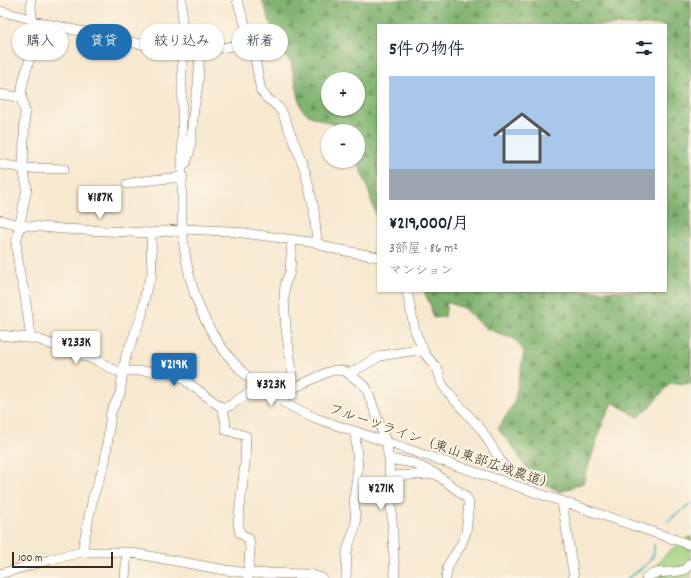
<!DOCTYPE html>
<html lang="ja">
<head>
<meta charset="utf-8">
<style>
  :root { --surface:#fff; --page:#f2f2f3; --text:#1f2937; --muted:#747a83; --accent:#1f6fb2 }
  body { margin:0; font-family:Dekko,"Klee One",sans-serif; background:var(--page); color:var(--text); height:100vh; display:flex; flex-direction:column; font-size:15px; white-space:nowrap }
  * { box-sizing:border-box; margin:0 }
  p { font-size:13px; color:var(--muted) }
  .icon { flex:none; width:22px; height:22px; fill:none; stroke:currentColor; stroke-width:2; stroke-linecap:round; stroke-linejoin:round }
  .map { position:relative; flex:1; overflow:hidden }
  .drawer { position:absolute; left:377px; top:24px; width:290px; height:268px; display:flex; flex-direction:column; background:var(--surface); border-radius:0px; box-shadow:0 1px 3px #0004 }
  .drawer>* { flex:none }
  .hud { position:absolute; left:12px; top:24px; width:305px; height:36px; display:flex; gap:8px }
  .fabs { position:absolute; left:321px; top:72px; display:grid; gap:8px }
  .fabs a { display:grid; place-items:center; width:44px; height:44px; border-radius:50%; background:var(--surface); box-shadow:0 1px 3px #0004; font-size:20px }
  .scale { position:absolute; left:12px; bottom:10px; width:101px; box-sizing:border-box; padding-left:4px; border:2px solid #3b2a1e; border-top:0; font-size:11px; line-height:14px; white-space:nowrap; color:#3b2a1e; -webkit-text-stroke:3px #fcf5e5; paint-order:stroke }
  .price { position:absolute; translate:-50% -34px; padding:0 9px; border-radius:4px; background:#fff; color:#222; font-size:13px; line-height:26px; filter:drop-shadow(0 1px 2px #0008) }
  .price::after { content:''; position:absolute; left:50%; top:24px; width:12px; height:9px; margin-left:-6px; background:inherit; clip-path:polygon(0 0,100% 0,50% 100%) }
  .price.selected { background:var(--accent); color:#fff }
  ul { padding:0; list-style:none }
  li { display:grid; align-content:center; gap:8px; height:212px; padding:0 12px }
  li span { display:grid; place-items:center; height:124px; border-radius:0px; color:#555 }
  li>.icon { margin-inline-start:auto }
  span .icon { width:72px; height:72px; fill:#fffc; stroke-width:1 }
  li b { font-size:17px }
  h2 { display:flex; justify-content:space-between; align-items:center; height:48px; padding:0 12px; font-size:17px }
  .pill { padding:0 14px; border-radius:18px; background:var(--surface); box-shadow:0 1px 3px #0004; font-size:14px; line-height:36px }
  .pill.selected { background:var(--accent); color:#fff }
  .map>svg:first-child { display:block }
  .green { fill:#a0d181; stroke:#6e7e50 }
  .forest { fill:url(#forest-firs); stroke:#5e6e46; fill-rule:evenodd }
  .lines { fill:none; stroke-linecap:round; stroke-linejoin:round }
  .stream { stroke:#42b3b9; stroke-width:2 }
  .minor-casing { stroke:#7d6c5c; stroke-width:10 }
  .minor { stroke:#fff; stroke-width:9 }
  .labels { text-anchor:middle; stroke-width:4; stroke-linejoin:round; paint-order:stroke }
  .street-label { font-size:14px; fill:#3b2a1e; stroke:#fcf5e5 }
</style>
</head>
<body>
<div class="map">
<svg width="691" height="578" viewBox="0 0 691 578">
  <defs>
    <pattern id="forest-firs" width="22" height="20" patternUnits="userSpaceOnUse"><rect width="22" height="20" fill="#80b36f"/><path d="M5 1l3.5 6h-7zM16 11l3.5 6h-7z" fill="#6a925b"/></pattern>
  </defs>
  <rect width="100%" height="100%" fill="#fcf5e5"/>
  <filter id="ink" filterUnits="userSpaceOnUse"><feTurbulence type="fractalNoise" baseFrequency=".025" numOctaves="2"/><feDisplacementMap in="SourceGraphic" scale="8" xChannelSelector="R" yChannelSelector="G"/><feConvolveMatrix kernelMatrix="1 2 1 2 8 2 1 2 1" color-interpolation-filters="sRGB"/></filter>
  <filter id="wash" filterUnits="userSpaceOnUse"><feTurbulence type="fractalNoise" baseFrequency=".012" numOctaves="4" result="noise"/><feDisplacementMap in="SourceGraphic" scale="16" xChannelSelector="R" yChannelSelector="G"/><feGaussianBlur stdDeviation="0.9" result="paint"/><feColorMatrix in="noise" values="0 0 0 0 0 0 0 0 0 0 0 0 0 0 0 0 0 1.4 0 .05"/><feComposite in="paint" operator="in"/></filter>
  <g filter="url(#wash)">
    <rect width="100%" height="100%" fill="#f7e8d0"/>
    <path class="green" d="M691,536V578H643L649,573L669,551Z"/>
    <path class="forest" d="M262,0H691V384L670,383L649,408L638,417L612,402L600,430L583,483L560,492L532,477L513,447L498,429L514,403L524,352L515,339L487,329L463,308L447,302L445,317L433,318L431,307L424,291H666V25H378V222L367,186L357,161L358,131H341L336,125L310,116L301,108L291,62L274,47L271,25ZM328,79H358V109H328Z"/>
    <g class="lines">
      <path class="stream" d="M668,521L691,503
        M628,578C640,569 656,563 654,545"/>
    </g>
  </g>
  <g filter="url(#ink)">
    <g class="lines">
      <defs>
        <path id="minor" d="M182,0V229C187,283 201,328 239,368C245,374 252,382 259,387C277,400 298,410 318,419L691,545
          M237,0L244,21L249,42
          M0,11L27,18L33,21L182,53
          M0,94L22,98
          M186,163L190,150L194,108L198,85L200,50
          M0,164L23,168L64,169
          M127,184C145,180 164,179 183,177
          M0,220L19,225L63,229L151,233L182,229L229,231L317,243L314,209L305,170L282,112L277,106L267,98L261,91L254,53L249,42C227,49 205,50 183,49
          M317,243L330,248L378,257
          M407,291L415,331L425,354L438,370L442,384L449,394L481,429L505,468
          M0,335L37,339L98,361L116,371H157L167,372L183,379L221,407H226L231,405L258,386L296,387L328,372L335,370L345,371L366,387L386,442L389,459L395,578
          M31,338L24,290L20,276L16,243L27,188L23,168L25,111C15,87 31,65 34,41C35,27 30,14 31,0
          M349,374L380,356L423,349
          M291,388L292,370L286,329L284,298L285,284L290,272L292,240
          M221,407L225,418L226,430L246,436L245,463L238,525L240,533L249,539L250,549L248,578
          M389,459L413,463L436,474L466,497L469,503L466,532L461,545L448,565L446,578
          M390,476L434,474
          M562,501L574,578
          M82,552L93,497L105,462L111,412L120,394L123,371L126,356L142,315L146,290L152,275L151,233
          M0,574L52,559L82,552H127L225,570L248,573L309,574L322,578
          M125,578L127,552
          M346,578L347,551L356,524L354,498L358,468L355,431
          M646,578C657,569 671,574 684,570C686,569 689,565 691,563"/>
      </defs>
      <use href="#minor" class="minor-casing"/>
      <use href="#minor" class="minor"/>
    </g>
  </g>
  <g class="labels">
    <g class="street-label">
      <text transform="translate(442 446) rotate(19)" y="5">フルーツライン（東山東部広域農道）</text>
    </g>
  </g>
</svg>
<div class="fabs">
<a>+</a>
<a>−</a>
</div>
<div class="scale">100 m</div>
<b class="price" style="left:100px;top:220px">¥187K</b>
<b class="price" style="left:76px;top:365px">¥233K</b>
<b class="price selected" style="left:174px;top:387px">¥219K</b>
<b class="price" style="left:271px;top:407px">¥323K</b>
<b class="price" style="left:381px;top:511px">¥271K</b>
<div class="hud">
<a class="pill">購入</a>
<a class="pill selected">賃貸</a>
<a class="pill">絞り込み</a>
<a class="pill">新着</a>
</div>
<section class="drawer">
<h2>5件の物件<svg class="icon" aria-label="filters" viewBox="0 0 24 24"><path d="M4 7h16M4 17h16"/><circle cx="9" cy="7" r="2"/><circle cx="15" cy="17" r="2"/></svg></h2>
<ul>
<li><span style="background:linear-gradient(#a9c7e8 75%,#9aa5b1 0)"><svg class="icon" aria-label="home" viewBox="0 0 24 24"><path d="M3 11l9-7 9 7M6 9v11h12V9"/></svg></span><div><b>¥219,000/月</b><p>3部屋 · 86 m²</p><p>マンション</p></div></li>
</ul>
</section>
</div>
</body>
</html>
